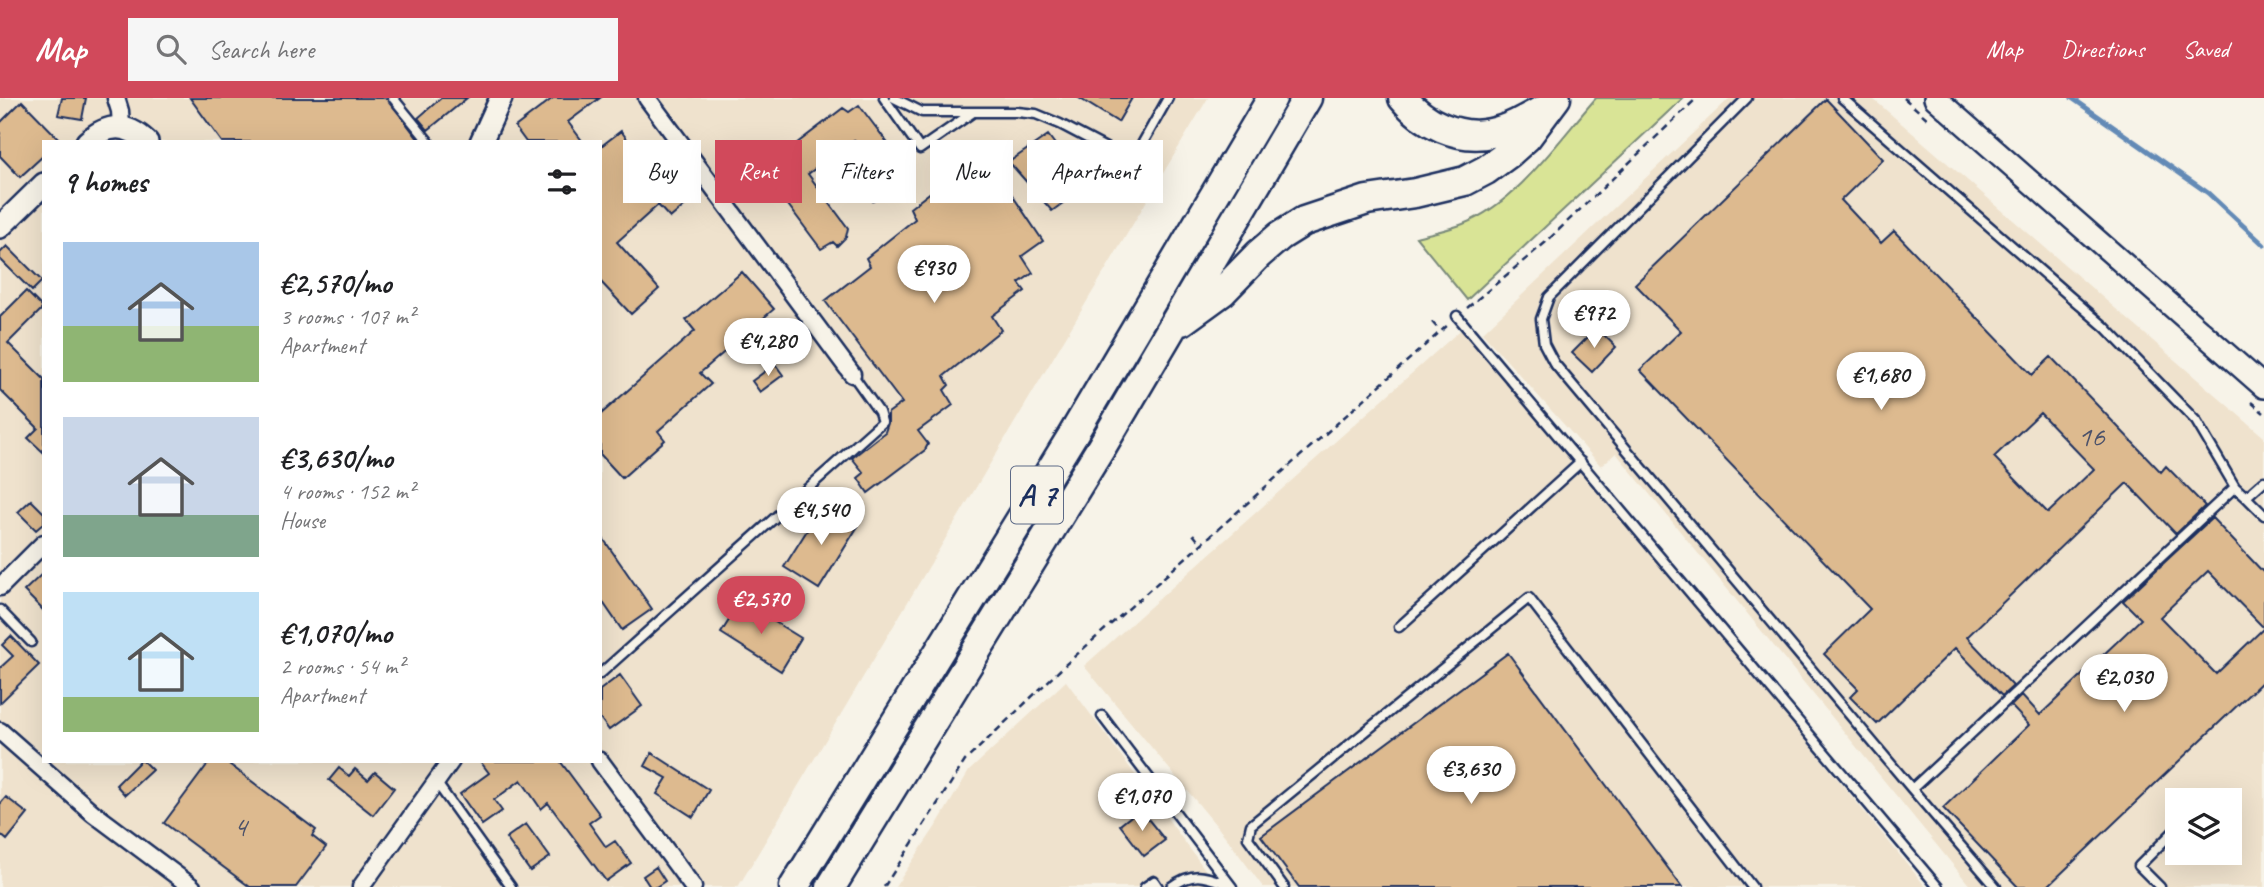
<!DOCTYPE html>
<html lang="en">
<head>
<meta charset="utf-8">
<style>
  :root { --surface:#fff; --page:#f6f6f6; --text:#202124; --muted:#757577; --accent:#d1495b }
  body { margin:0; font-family:Caveat,sans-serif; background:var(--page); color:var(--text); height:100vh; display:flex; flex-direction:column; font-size:26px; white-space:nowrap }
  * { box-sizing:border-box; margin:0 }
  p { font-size:23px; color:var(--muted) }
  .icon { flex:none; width:38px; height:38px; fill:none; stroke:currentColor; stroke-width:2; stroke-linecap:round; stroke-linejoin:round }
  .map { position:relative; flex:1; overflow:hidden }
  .panel { position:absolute; left:42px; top:42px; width:560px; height:623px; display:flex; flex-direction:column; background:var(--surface); border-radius:0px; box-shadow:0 7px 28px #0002 }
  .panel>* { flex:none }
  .top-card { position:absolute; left:623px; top:42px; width:665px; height:63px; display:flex; gap:14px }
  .tools { position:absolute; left:2165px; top:690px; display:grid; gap:14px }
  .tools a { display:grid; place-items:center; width:77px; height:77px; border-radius:0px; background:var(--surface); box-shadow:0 7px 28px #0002; font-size:35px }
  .price { position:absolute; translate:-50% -60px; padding:0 16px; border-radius:24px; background:#fff; color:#222; font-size:23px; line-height:46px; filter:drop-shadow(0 2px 4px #0008) }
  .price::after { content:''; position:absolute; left:50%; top:42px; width:21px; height:16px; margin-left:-10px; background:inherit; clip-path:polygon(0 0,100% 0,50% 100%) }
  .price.active { background:var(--accent); color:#fff }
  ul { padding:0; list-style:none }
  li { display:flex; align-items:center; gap:21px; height:175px; padding:0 21px }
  li span { display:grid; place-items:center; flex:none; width:196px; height:140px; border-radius:0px; color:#555 }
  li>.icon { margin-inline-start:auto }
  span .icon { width:84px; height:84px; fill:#fffc; stroke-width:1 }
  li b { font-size:30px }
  h2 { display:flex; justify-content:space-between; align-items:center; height:84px; padding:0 21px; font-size:30px }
  .chip { padding:0 24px; border-radius:0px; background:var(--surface); box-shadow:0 7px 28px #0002; font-size:24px; line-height:63px }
  .chip.active { background:var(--accent); color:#fff }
  header { display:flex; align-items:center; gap:42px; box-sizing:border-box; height:98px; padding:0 35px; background:var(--accent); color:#fff }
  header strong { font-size:33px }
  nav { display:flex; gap:38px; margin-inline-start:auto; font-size:24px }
  .search { width:490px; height:63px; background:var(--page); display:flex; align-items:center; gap:18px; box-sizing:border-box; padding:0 24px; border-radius:0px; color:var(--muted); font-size:26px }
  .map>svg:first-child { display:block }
  .built { fill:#efe2cd; fill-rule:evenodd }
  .green { fill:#d9e496; stroke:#7a8a7a; stroke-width:2 }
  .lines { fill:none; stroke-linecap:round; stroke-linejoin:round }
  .stream { stroke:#648ab6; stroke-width:5 }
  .building { fill:#ddba8f; stroke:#1b2f5e; stroke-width:2; fill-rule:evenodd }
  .service-casing { stroke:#1b2f5e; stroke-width:13 }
  .minor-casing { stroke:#1b2f5e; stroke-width:21 }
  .secondary-casing { stroke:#1b2f5e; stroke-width:26 }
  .motorway-casing { stroke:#1b2f5e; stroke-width:33 }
  .path { stroke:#1b2f5e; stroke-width:2.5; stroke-dasharray:7 5; stroke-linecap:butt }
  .service { stroke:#f7f3e8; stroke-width:8 }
  .minor { stroke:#f7f3e8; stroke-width:16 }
  .secondary { stroke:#f7f3e8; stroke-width:21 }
  .motorway { stroke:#f7f3e8; stroke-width:28 }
  .labels { text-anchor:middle; stroke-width:6; stroke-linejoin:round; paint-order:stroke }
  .number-label { font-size:30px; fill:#4c526a }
  .shield { fill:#f7f3e8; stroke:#5d6a87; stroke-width:2 }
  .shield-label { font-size:32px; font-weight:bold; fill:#1b2f5e }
</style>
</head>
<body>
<header>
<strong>Map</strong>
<div class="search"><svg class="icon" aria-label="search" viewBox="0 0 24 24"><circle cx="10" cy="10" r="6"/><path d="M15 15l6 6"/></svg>Search here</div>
<nav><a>Map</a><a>Directions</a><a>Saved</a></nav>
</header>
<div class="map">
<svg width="2264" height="789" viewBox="0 0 2264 789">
  <rect width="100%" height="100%" fill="#f7f3e8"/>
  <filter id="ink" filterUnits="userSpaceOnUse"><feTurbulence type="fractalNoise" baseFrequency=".0143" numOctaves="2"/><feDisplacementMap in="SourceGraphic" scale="14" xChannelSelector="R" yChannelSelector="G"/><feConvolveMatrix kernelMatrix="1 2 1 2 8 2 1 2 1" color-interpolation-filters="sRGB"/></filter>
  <g filter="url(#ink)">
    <path class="built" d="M0,0H1208L738,789H0ZM44,44H600V663H44Z
      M1730,0H1872L2264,339V789H1971L1616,355L1601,368L1482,235ZM2177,702H2230V754H2177Z
      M1466,227L1926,789H1263L1225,738L1084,568Z
      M1066,583L1218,789H895L936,728L969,673Z"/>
    <path class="green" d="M1596,0H1683L1467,202L1416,139C1431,135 1448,132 1463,126C1518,104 1558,43 1596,0Z"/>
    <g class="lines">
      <path class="stream" d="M2072,0L2208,95L2264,147"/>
    </g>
    <path class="building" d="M62,0H86L82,21L58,17Z
      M190,0H387L418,41L414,44H222Z
      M441,0H467L428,32L418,20Z
      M553,0H600L568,24L583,44H526L515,29Z
      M1079,0H1132L1118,24Z
      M1826,1L1883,61L1841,102L1881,145L1894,133L2032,277L2051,259L2161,374L2166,368L2205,408L2176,436L2127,385L1967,539L2013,588L2002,598L1955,550L1877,626L1850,599L1858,591L1824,556L1870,511L1640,272L1681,233L1635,186ZM2040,315L2094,371L2048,415L1994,359Z
      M22,3L62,44H44V57L20,79L0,58V25Z
      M859,7L911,76L873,103L855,78L870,65L854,42L808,76L848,130L846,139L837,148L833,144L821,151L762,72L843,10L849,14Z
      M621,33L644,63L650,58L690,103L670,120L658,107L617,144L659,191L631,216L600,183V49Z
      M1048,37L1086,88L1052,113L1009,64Z
      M958,73L972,90L996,73L1043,143L1022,158L1033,175L1019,185L1025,193L992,218L1001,232L944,278L949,287L944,292L953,307L918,333L928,346L925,352L868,395L858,380L864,375L852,360L885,334L888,325V315L902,305L825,203L870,168L866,160L915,121L910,110Z
      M7,148L42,183L32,193L0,161V155Z
      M742,174L774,211L700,275L711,286L658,333L665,342L622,380L600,356V317L695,233L686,222Z
      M26,193L43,210L8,245L44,281V355L28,340L38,330L0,292V219Z
      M1597,230L1616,249L1592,274L1572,255Z
      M775,266L783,277L760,294L752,283Z
      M31,402L44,415V425L36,432L18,414Z
      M823,407L858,428L819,491L784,469Z
      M2212,420L2264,475V582L2047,789H2018L1943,710L2029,627L2011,608L2022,597L2040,617L2141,521L2123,503ZM2208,473L2264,530L2216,576L2160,519Z
      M600,436L652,511L622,532L600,500Z
      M44,474V513L24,493Z
      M741,503L801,540L781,573L721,535Z
      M11,538L39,567L0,605V570L13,558L2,547Z
      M1508,555L1682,789H1299L1261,738Z
      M620,577L642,608L609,632L600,620V592Z
      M652,655L709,692L693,719L657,696L667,680L645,668Z
      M140,663H143L152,672L125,697L116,687Z
      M210,663H225L316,732L312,738L326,749L296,789H250L164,725Z
      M480,663H560L600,717L589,725L606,749L615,743L631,765L606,783L548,705L541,711L521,682L494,702L502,713L482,727L460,696L489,675Z
      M339,670L349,678L355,671L368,682L375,674L394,690L373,717L329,682Z
      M6,699L28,716L7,742L0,736V706Z
      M1140,711L1165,742L1144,758L1120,727Z
      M526,726L550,759L530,773L506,740Z
      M656,769L665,783L656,789H650L643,778Z"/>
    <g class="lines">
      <defs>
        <path id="service" d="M393,0L429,44
          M884,0L920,51L972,15
          M894,0L922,14H1017L1036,16L1060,26L1121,58L1141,48L1168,0
          M1747,0L1549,199L1541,221L1544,246L1554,265L1912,691L2235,389
          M1842,0L2105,229L2196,323L2235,389L2246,399L2264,383
          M1457,218L1938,789
          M2246,399L2264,417
          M0,512L31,544
          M1399,529L1581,364
          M600,576L882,324L879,314L852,276
          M1102,618L1232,789
          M436,684L511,789
          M1912,691L1996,789
          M1145,789L1154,783L1158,789
          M1171,789C1194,772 1205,778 1230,787
          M1284,789L1248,740L1251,727L1529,500L1752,789
          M2160,789L2139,768L2177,730"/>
        <path id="minor" d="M116,0L120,13L121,28
          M647,0L852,276
          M0,489L44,445
          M0,633L93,715L192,789
          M600,663L693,789
          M361,789L451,663"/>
        <path id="secondary" d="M1935,0L2264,289
          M87,44C108,25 127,25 147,44
          M481,44L501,0
          M0,129L44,86"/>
        <path id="motorway" d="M1403,0C1423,25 1458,42 1491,35C1509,31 1525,22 1541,13
          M1182,223L1222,194L1259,156L1280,138L1304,123L1367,102L1415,95L1465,83L1486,72L1508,56L1527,39L1556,0
          M794,789L1072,338L1272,0
          M831,789L1101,350L1307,0"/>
      </defs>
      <use href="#service" class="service-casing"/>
      <use href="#minor" class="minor-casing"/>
      <use href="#secondary" class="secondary-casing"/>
      <use href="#motorway" class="motorway-casing"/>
      <path class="path" d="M1904,0L1930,23
        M1467,210L1546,144L1697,0
        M1432,224L1440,233
        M2251,304L2264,315
        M1193,436L1200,445
        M884,789L965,663L1065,567L1449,226"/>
      <use href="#service" class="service"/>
      <use href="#minor" class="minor"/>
      <use href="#secondary" class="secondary"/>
      <use href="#motorway" class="motorway"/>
    </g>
  </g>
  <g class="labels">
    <g class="number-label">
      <text x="2091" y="348">16</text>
      <text x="240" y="738">4</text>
    </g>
    <rect class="shield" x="1011" y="368.5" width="52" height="57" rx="5"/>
    <g class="shield-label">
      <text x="1037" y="408">A 7</text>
    </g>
  </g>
</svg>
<div class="tools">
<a><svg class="icon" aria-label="layers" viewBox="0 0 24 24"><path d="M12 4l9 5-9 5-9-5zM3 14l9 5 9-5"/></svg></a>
</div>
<b class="price" style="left:934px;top:207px">€930</b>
<b class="price" style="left:1594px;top:252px">€972</b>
<b class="price" style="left:768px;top:280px">€4,280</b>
<b class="price" style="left:1881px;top:314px">€1,680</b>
<b class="price" style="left:821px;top:449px">€4,540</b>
<b class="price active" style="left:761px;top:538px">€2,570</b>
<b class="price" style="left:2124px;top:616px">€2,030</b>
<b class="price" style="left:1471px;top:708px">€3,630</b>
<b class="price" style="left:1142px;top:735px">€1,070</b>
<div class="top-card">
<a class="chip">Buy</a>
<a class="chip active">Rent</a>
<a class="chip">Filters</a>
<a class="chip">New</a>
<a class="chip">Apartment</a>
</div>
<section class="panel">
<h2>9 homes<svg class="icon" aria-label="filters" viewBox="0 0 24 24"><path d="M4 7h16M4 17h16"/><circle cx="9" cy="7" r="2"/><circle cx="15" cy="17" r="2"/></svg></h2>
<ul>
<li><span style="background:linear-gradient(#a9c7e8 60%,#8fb573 0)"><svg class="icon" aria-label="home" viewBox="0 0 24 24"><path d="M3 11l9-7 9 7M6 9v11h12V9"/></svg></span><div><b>€2,570/mo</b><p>3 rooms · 107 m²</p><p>Apartment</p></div></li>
<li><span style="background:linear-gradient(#c9d6e8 70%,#7fa58c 0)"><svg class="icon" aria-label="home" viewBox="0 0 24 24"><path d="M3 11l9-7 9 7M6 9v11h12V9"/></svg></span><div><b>€3,630/mo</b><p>4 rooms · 152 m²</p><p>House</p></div></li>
<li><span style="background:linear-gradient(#bfe0f5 75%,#8fb573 0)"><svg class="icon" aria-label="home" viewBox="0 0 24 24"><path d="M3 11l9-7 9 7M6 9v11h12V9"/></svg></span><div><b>€1,070/mo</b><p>2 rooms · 54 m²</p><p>Apartment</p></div></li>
</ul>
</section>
</div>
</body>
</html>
